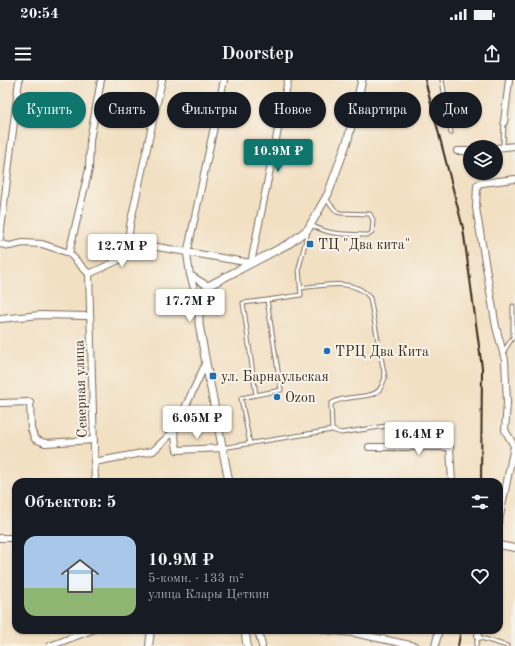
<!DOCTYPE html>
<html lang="ru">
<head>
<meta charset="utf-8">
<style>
  :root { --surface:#171b24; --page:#242831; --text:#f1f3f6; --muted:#9ea1a6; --line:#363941; --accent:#0f766e }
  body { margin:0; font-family:"Old Standard TT",serif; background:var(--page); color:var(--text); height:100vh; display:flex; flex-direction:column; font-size:15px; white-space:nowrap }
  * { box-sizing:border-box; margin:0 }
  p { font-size:13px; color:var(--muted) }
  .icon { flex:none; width:22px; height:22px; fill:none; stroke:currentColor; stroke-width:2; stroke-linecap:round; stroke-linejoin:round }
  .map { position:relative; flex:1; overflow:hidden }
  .panel { position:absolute; left:12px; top:398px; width:491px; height:156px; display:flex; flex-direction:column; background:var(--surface); border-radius:12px; box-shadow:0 1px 3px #0004 }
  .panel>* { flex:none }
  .banner { position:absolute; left:12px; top:12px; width:491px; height:36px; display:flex; gap:8px }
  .controls { position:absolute; left:463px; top:60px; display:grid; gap:8px }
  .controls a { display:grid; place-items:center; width:40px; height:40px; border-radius:50%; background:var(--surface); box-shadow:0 1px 3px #0004; font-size:20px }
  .price { position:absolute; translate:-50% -34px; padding:0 9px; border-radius:4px; background:#fff; color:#222; font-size:13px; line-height:26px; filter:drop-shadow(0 1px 2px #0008) }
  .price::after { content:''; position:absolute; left:50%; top:24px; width:12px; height:9px; margin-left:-6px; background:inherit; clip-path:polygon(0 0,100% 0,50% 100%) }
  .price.on { background:var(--accent); color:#fff }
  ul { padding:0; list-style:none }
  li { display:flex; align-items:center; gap:12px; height:100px; padding:0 12px }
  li+li { border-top:1px solid var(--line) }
  li span { display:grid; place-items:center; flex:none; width:112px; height:80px; border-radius:12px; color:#555 }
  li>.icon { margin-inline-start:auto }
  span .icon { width:48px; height:48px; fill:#fffc; stroke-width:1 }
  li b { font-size:17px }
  h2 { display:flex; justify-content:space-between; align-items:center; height:48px; padding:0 12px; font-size:17px }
  .chip { padding:0 14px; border-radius:18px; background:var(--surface); box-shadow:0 1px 3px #0004; font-size:14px; line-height:36px }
  .chip.on { background:var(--accent); color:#fff }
  .status { display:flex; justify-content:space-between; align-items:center; height:28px; padding:0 20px; background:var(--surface); direction:ltr }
  .status svg { height:11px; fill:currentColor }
  header { display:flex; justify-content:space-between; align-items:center; height:52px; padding:0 12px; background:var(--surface); font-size:18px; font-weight:600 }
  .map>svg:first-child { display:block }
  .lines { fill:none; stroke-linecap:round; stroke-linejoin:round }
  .service-casing { stroke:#7b6a58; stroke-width:5 }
  .minor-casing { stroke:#7b6a58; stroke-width:8 }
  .tertiary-casing { stroke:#7b6a58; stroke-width:9 }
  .service { stroke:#fff; stroke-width:3 }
  .minor { stroke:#fff; stroke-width:6 }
  .tertiary { stroke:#fff; stroke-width:7 }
  .rail { stroke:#3b2a1e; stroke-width:2 }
  .poi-dot { fill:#1f6fb2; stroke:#f7f3e8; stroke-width:1.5 }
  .labels { text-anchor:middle; stroke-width:4; stroke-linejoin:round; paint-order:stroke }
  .poi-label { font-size:14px; fill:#3b2a1e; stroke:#f7f3e8; text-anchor:start }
  .street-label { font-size:14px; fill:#3b2a1e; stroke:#f7f3e8 }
</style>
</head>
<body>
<div class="status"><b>20:54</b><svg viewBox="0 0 49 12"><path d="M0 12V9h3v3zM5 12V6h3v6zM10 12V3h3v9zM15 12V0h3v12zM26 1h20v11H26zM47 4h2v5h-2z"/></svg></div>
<header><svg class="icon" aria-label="menu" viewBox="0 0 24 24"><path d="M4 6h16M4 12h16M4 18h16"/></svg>Doorstep<svg class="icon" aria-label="share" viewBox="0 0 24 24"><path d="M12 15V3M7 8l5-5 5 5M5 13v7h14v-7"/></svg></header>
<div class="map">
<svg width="515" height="566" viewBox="0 0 515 566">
  <rect width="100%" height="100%" fill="#f7f3e8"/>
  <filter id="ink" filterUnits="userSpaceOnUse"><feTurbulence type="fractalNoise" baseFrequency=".025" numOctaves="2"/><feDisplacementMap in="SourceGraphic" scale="8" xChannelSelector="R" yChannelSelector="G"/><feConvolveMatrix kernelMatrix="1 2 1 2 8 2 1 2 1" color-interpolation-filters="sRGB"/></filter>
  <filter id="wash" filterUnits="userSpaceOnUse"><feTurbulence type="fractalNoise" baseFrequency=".012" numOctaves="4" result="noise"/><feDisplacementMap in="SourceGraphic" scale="16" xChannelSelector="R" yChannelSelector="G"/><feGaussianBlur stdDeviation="0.9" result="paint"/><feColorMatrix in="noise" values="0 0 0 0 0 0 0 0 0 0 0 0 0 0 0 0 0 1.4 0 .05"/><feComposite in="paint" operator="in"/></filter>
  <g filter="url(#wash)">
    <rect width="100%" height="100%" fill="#f2e0c3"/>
  </g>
  <g filter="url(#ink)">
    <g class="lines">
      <defs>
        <path id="service" d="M442,0L451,53
          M503,66L504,42
          M311,145C332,156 345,154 369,155L372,152L373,140L370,134L341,133L337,132L326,119
          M504,271L513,257V226
          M256,315L243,223L267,220
          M332,350L341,353L386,346
          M250,364L241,318L281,310L267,220L301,215L299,188L308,151
          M222,368L332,350L331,324C344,314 370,320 379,310C382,307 383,302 385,298L370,218C355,197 322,206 300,208
          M476,566L478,557L507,566"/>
        <path id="minor" d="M504,42L509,0
          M496,68L515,66
          M457,71H470
          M0,158L19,0
          M128,162L130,145L162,0
          M0,164L10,166L23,163L42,164L69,173L89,194L121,179L128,162L251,183L288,0
          M69,173L89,89L90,60L101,0
          M89,194L95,402
          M190,195L199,225
          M208,206L190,195L187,174L224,0
          M0,239L40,235L89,236
          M0,323L30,322L31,349L35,359L45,363L94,360
          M174,350L177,370L222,368
          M369,367H450L452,402
          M94,382L153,371L174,351L206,283
          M499,441L514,366L505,350L507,323L505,280L496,247L476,128L477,105L482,103L515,99
          M0,458H16
          M499,465L515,468
          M258,550L262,566
          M324,550L354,553L415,566
          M478,557L479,550
          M50,566L92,550
          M149,566L151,550
          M435,566L439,550"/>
        <path id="tertiary" d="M229,402L206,283L199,244V225L208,206L290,163L308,149L328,114L348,59L362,0
          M245,550L247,566"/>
      </defs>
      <use href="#service" class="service-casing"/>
      <use href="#minor" class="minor-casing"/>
      <use href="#tertiary" class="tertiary-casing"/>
      <use href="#service" class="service"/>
      <use href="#minor" class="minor"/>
      <use href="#tertiary" class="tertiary"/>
      <path class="rail" d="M425,0L463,148L482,288L481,402
        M458,566L461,550"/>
    </g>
  </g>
  <g class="poi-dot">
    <rect x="306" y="160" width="8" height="8" rx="2"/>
    <circle cx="327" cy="271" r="4"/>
    <rect x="209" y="292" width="8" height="8" rx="2"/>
    <circle cx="277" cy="317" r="4"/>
  </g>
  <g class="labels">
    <g class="poi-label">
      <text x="318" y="169">ТЦ "Два кита"</text>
      <text x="335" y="276">ТРЦ Два Кита</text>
      <text x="221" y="301">ул. Барнаульская</text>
      <text x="285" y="322">Ozon</text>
    </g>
    <g class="street-label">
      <text transform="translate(80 309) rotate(-92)" y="5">Северная улица</text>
    </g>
  </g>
</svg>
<div class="controls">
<a><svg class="icon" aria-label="layers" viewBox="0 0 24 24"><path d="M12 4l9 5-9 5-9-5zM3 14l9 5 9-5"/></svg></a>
</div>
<b class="price on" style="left:278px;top:93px">10.9M ₽</b>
<b class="price" style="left:122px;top:188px">12.7M ₽</b>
<b class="price" style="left:190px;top:243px">17.7M ₽</b>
<b class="price" style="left:197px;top:360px">6.05M ₽</b>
<b class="price" style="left:419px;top:376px">16.4M ₽</b>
<div class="banner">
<a class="chip on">Купить</a>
<a class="chip">Снять</a>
<a class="chip">Фильтры</a>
<a class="chip">Новое</a>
<a class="chip">Квартира</a>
<a class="chip">Дом</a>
</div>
<section class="panel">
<h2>Объектов: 5<svg class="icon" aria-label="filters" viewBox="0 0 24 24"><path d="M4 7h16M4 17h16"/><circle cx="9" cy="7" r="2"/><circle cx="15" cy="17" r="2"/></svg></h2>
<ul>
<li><span style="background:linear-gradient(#a9c7e8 65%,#8fb573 0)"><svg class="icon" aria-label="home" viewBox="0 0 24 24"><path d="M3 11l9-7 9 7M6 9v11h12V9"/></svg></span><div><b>10.9M ₽</b><p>5-комн. · 133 m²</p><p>улица Клары Цеткин</p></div><svg class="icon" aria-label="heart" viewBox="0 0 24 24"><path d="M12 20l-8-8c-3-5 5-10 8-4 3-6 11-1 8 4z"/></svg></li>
</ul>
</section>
</div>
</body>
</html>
